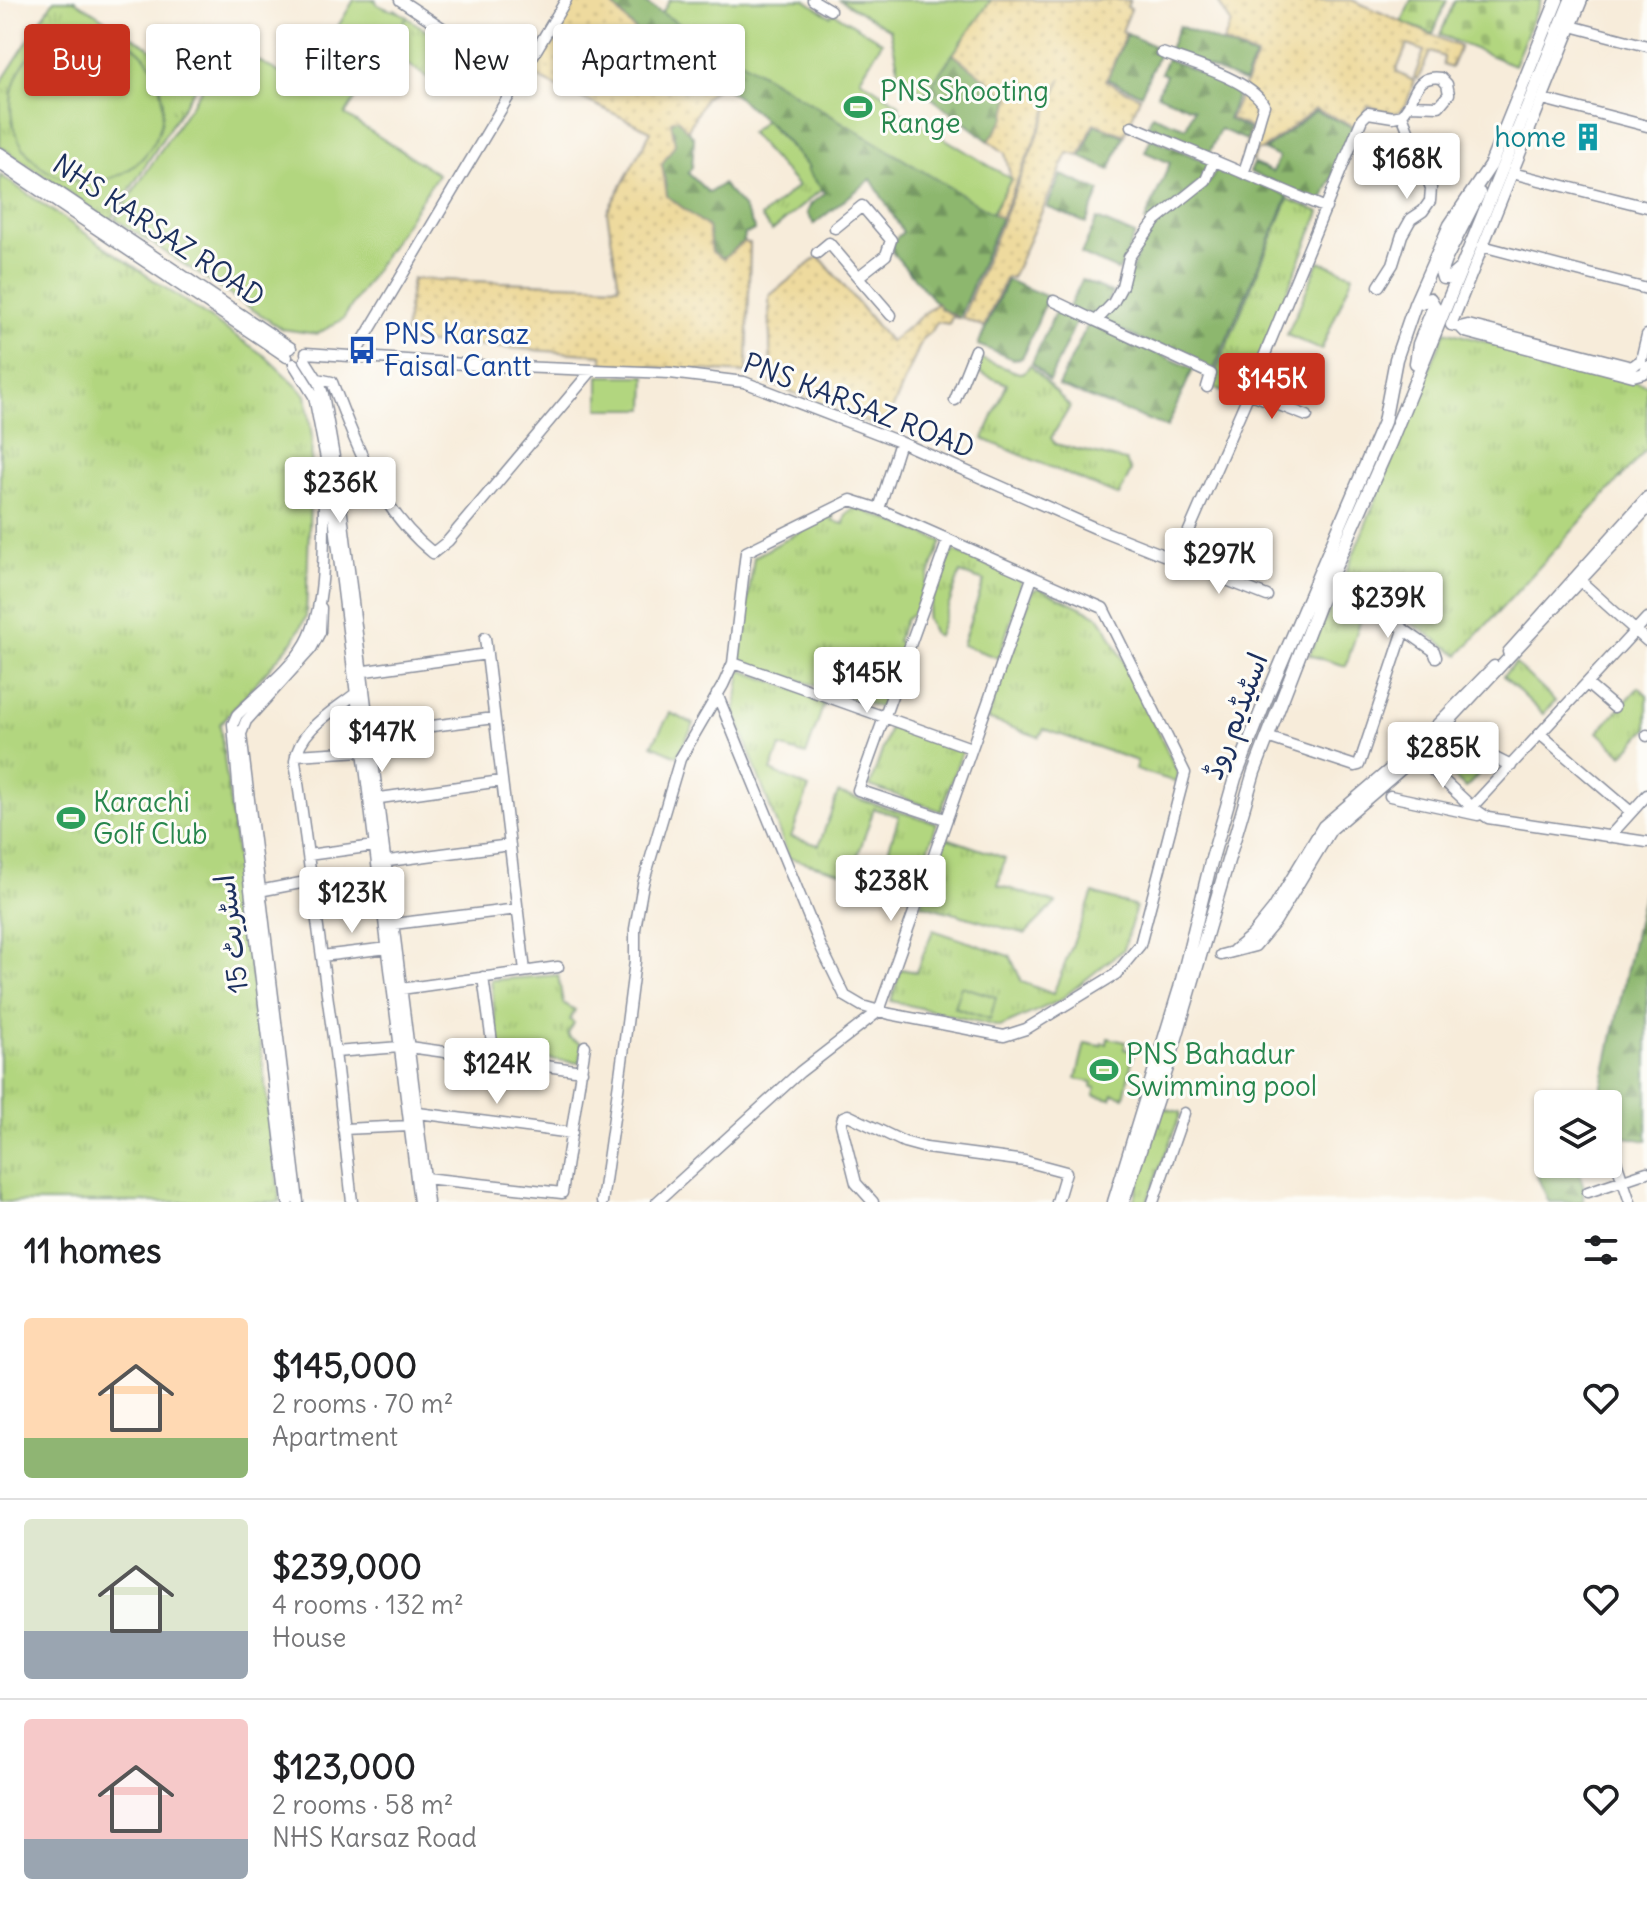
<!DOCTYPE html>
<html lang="en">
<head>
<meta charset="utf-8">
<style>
  :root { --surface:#fff; --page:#f2f2f2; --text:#202124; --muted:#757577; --line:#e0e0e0; --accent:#c8321e }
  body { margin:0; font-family:Delius,"Playpen Sans Arabic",sans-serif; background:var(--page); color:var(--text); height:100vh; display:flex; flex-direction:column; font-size:30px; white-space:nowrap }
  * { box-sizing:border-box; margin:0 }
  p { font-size:26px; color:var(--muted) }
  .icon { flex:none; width:44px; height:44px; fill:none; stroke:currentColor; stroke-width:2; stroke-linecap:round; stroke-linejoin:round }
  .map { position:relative; height:1202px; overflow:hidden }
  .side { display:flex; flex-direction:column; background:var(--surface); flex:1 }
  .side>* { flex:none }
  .guide { position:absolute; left:24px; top:24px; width:800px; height:72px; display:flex; gap:16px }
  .buttons { position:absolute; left:1534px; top:1090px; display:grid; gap:16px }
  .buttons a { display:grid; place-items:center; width:88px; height:88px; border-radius:8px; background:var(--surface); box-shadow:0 2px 6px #0004; font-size:40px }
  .price { position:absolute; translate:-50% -68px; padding:0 18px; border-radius:8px; background:#fff; color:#222; font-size:26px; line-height:52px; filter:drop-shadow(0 2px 4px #0008) }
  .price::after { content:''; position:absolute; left:50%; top:48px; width:24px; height:18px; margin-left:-12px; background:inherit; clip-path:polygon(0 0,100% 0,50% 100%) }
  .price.current { background:var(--accent); color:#fff }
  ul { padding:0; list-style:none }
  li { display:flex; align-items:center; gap:24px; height:200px; padding:0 24px }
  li+li { border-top:2px solid var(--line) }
  li span { display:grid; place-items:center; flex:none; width:224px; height:160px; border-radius:8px; color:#555 }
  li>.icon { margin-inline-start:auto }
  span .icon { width:96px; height:96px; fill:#fffc; stroke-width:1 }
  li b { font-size:34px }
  h2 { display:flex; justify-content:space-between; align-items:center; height:96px; padding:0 24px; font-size:34px }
  .tag { padding:0 28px; border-radius:8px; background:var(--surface); box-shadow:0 2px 6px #0004; font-size:28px; line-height:72px }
  .tag.current { background:var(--accent); color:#fff }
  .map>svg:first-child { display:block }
  .grass { fill:url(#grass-tufts); stroke:#66826e; stroke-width:2 }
  .forest { fill:url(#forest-firs); stroke:#547366; stroke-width:2 }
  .sand { fill:url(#sand-dots); stroke:#84847e; stroke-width:2 }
  .cemetery { fill:url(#cemetery-stones); stroke:#66826e; stroke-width:2 }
  .pitch { fill:#b2d67f; stroke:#66826e; stroke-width:2 }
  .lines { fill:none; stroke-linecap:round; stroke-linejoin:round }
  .minor-casing { stroke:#898e9c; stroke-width:13 }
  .major-casing { stroke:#898e9c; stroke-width:15 }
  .minor { stroke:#fff; stroke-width:10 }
  .major { stroke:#fff; stroke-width:12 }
  .labels { text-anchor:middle; stroke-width:6; stroke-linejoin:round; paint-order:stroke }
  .leisure-label { font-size:28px; fill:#27864d; stroke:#fdfcf7; text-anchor:start }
  .culture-label { font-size:28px; fill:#0d838f; stroke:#fdfcf7; text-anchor:end }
  .street-label { font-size:28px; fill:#1b2f5e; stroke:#fdfcf7 }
  .transit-label { font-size:28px; fill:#164399; stroke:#fdfcf7; text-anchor:start }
</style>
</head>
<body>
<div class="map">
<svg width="1647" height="1202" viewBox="0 0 1647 1202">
  <defs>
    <pattern id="grass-tufts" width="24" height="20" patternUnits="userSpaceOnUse" patternTransform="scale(2)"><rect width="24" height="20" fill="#b2d67f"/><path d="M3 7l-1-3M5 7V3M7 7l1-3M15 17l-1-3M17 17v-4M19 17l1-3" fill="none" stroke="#98b870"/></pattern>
    <pattern id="forest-firs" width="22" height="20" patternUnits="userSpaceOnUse" patternTransform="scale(2)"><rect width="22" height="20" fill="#8db76e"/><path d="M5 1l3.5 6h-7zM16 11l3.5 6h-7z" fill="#72955e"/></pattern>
    <pattern id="sand-dots" width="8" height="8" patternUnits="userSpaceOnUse" patternTransform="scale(2)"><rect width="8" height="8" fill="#eeda9e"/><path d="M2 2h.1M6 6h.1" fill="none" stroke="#ccbb8a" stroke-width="1.8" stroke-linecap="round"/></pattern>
    <pattern id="cemetery-stones" width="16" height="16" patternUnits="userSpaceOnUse" patternTransform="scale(2)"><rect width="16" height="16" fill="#b2d67f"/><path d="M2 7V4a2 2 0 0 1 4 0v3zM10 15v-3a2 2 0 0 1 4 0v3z" fill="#98b870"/></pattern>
  </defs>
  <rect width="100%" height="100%" fill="#fdfcf7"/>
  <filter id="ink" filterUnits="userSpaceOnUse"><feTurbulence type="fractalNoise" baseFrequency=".0125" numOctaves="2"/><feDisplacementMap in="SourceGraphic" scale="16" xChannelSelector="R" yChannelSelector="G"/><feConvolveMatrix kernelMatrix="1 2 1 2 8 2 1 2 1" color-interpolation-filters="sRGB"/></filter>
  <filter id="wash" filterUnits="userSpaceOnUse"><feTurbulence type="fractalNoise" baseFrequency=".006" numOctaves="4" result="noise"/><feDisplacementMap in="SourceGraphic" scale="32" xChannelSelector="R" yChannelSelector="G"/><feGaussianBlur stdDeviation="1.8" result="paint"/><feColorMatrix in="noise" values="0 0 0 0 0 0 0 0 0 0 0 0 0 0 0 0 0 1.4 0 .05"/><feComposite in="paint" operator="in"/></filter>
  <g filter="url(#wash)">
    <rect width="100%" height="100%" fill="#f7ecda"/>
    <path class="grass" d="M54,0H74L200,80L110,221L0,146V84Z
      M395,9L458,53L438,85L387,49L352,104Z
      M765,120L809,168L807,170L822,189L772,231L761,217L798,186L750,133Z
      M0,175L265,356L306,395L312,438L306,617L293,641L220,724L280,1202H0Z
      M1288,199L1320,212L1242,399L1210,386Z
      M1445,331L1647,385V449L1459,655L1371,596L1365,606L1346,666L1309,655L1344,577Z
      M981,359L1019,373L1025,372L1030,365L1070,407L1051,438L1055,444L1126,461L1131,471L1119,496L983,439L1007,384L970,369L974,361Z
      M855,507L942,541L915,612L905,620L897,641L905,645L883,706L878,707L743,661L740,655L754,557L834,513L832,521L844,524L846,514Z
      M954,551L1020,579L1021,591L998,658L962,645L984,581L960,573L938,636L934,634L926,617L944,564Z
      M1040,588L1097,615L1107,628L1178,773L1176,782L1135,769L1137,761L1044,729L1039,737L987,719L1033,590Z
      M1515,663L1555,701L1543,714L1503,676Z
      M741,670L825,701L806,755L780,747L771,771L809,788L791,837L819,845L838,793L937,823L912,897L877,886L899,816L874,809L851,875L789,858L735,713Z
      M1639,687L1647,695V729L1623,755L1598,732Z
      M890,727L962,751L941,811L870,786Z
      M1447,735L1493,758L1466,788L1428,755Z
      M944,837L1005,858L998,885L1056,903L1025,934L921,904Z
      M1093,893L1136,907L1124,949L1059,1001L1000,1027L891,1001L901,969L916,972L933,930L1010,956L1022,982L1053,994Z
      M558,975L563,1003L575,1010L570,1020L574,1023L568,1034L570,1038L582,1044L580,1063L499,1052L491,980Z
      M1163,1108L1180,1112V1115L1147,1202H1133Z"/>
    <path class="forest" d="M608,0H640L1001,218L959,318L941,309L892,252L893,241L903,232L871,179L814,224L807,213L811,204L825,193L807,170L809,167L773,127L740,99L693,64L651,47Z
      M1179,26L1255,57L1244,82L1168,51Z
      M1127,34L1161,49L1141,94L1107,79Z
      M953,54L1010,97L1005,118L989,141L925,93Z
      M1167,59L1239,89L1228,119L1249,129L1247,140L1220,129L1209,153L1147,128L1152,115L1186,128L1194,109L1157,94L1166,75L1161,73Z
      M1315,111L1353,127L1322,203L1250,172L1254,164L1273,172L1279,157L1264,150Z
      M678,118L694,138L692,167L688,173L709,193L722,184L744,208L755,230L745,234L743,242L723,259L712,252L708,227L667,196L662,164L675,144L671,121Z
      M1095,124L1124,136L1110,170L1081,157Z
      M1151,138L1209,163L1202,180L1151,223L1145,221L1170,163L1145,152Z
      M1217,166L1288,196L1213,372L1098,320L1126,294L1129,276L1140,249L1164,216L1211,180Z
      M1061,175L1100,191L1086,223L1047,207Z
      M1097,219L1135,235L1119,271L1081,254Z
      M1007,280L1048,297L1022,358L1013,359L978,345Z
      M1082,280L1112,293L1096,320L1069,307Z
      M1058,306L1079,316L1049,381L1032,363Z
      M1089,322L1193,369L1167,427L1058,386Z
      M1647,876V1141L1626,1137L1608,1143V1104H1598Z
      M1563,1164H1576L1584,1187L1583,1202H1549L1537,1176Z"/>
    <path class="sand" d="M570,0H608L650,47L659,44L693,64L720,85L705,98L687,131L678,119L671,121L675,144L662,164L667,196L708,227L712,252L723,259L743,242L750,243L747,373L603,364L602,355L404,341L412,279L619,286L607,212L651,131L528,73Z
      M991,0H1130L1127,7L1131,9L1122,31L1126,33L1106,81L1140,97L1125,135L1094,123L1080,156L1068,153L1012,278L1006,277L984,327L962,318L1061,79L1001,218L992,213L1011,179L1005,153L989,141L1005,118L1010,97L953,54Z
      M1217,0H1352L1460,47L1451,68L1443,65L1444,57L1430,52L1418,79L1414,78L1424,51L1407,45L1396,72L1414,81L1407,103L1399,112L1393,113L1368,106L1356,127L1315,109L1262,150H1257L1253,161L1243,155L1251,128L1230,119L1257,56L1223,43L1231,23Z
      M819,256L890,342L937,303L941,309L959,318L952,317L949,324L937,322L932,331L923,338L884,429L771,384L769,296Z"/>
    <path class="cemetery" d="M1411,0H1447L1433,34L1402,22Z
      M1455,0H1541L1514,65L1440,35Z"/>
    <path class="pitch" d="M354,0H376L377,4C388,11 396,9 407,17L345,115L438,174L343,319L317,334L282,329L115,219L231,45L280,73L289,62L309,74Z
      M670,0H805L830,16L834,13L882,42L860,79L900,105L898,110L1011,179L992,213L662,13Z
      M840,0H991L925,93L900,76L890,30Z
      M11 106a76 76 0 1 1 152 0a76 76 0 1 1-152 0Z
      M1319,261L1353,275L1321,350L1287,335Z
      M599,376H646L645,409H599Z
      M670,713L694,724L677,756L652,745Z
      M961,986L996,997L990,1019L954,1007Z
      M1108,1038L1126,1042L1124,1049L1134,1052L1124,1097L1113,1094L1111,1099L1094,1095L1096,1088L1091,1087L1092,1082L1076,1079L1085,1043L1101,1046L1102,1043L1107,1044Z"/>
  </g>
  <g filter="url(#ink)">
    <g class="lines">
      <defs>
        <path id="minor" d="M400,0L520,79
          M813,0L830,10
          M1582,0L1451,325L1460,327L1465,332L1633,376L1644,373L1647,366
          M1571,26L1647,46
          M1162,53C1190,63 1249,79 1264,105C1256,128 1253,150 1243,173
          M1543,99L1647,126
          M1132,126L1326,208
          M0,153L291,348
          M0,164L287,357
          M1512,173L1647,207
          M1482,246L1647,289
          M817,253L829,243L858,277L886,255L891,240L862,206L835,228
          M858,277L891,315
          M1379,286L1393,264L1402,235L1411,219L1423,211L1430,201L1431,188L1402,115
          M1054,301L1096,321L1113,303L1122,286L1129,257L1156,220L1206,180L1214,160
          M1096,321L1211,374L1207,387
          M1460,327L1468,325L1632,367L1641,360L1647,335
          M306,353L493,366L670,373L744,382L900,442L1095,528L1267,596
          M354,356L566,0
          M305,360L319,382L323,394L337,474L428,1202
          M294,364L314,396L328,469L419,1202
          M318,379L332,382C357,446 378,509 433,553L448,541L592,370
          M1249,393L1307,416
          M955,400L975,350
          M879,509L900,442
          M1184,564L1185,540L1249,393L1362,119L1368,113L1393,117L1402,115L1409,105L1439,106L1449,94L1447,84L1441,78C1420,75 1416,88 1409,105
          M1577,578L1647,641
          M1368,604L1434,651L1436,657
          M485,638L525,971
          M1508,652L1647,497
          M733,663L971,748
          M358,672L487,654
          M1587,684L1614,707
          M1442,731L1511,766
          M370,734L494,718
          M1540,734L1631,812
          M1647,735V736
          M1267,737L1355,766L1359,765L1404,630
          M1413,752L1472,807L1488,818L1647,842
          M296,755L362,751
          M1390,796L1478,815
          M373,799L501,781
          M1472,807L1647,618
          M945,819L858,790L948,540
          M1609,837L1647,795
          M308,855L374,846
          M381,862L510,845
          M259,891L311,881
          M393,924L518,909
          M1234,950L1252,935L1273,909L1323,826L1412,750L1494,666
          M1221,955L1255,946L1276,921L1331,830L1417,756L1647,509
          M322,956L388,948
          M483,977L494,1057
          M401,989L558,967
          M409,1047L582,1071
          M335,1052L295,761C299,730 332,712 355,694
          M418,1113L572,1133
          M343,1129L410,1126
          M1611,1146L1630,1202
          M425,1178L562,1193L585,1046
          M1588,1192L1647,1172
          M288,1202L240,807L233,724L237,715C258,694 291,669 306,643C329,602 323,526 324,479
          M298,1202L241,734L246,721L311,649L320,632L321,608
          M352,1202L335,1052L400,1047
          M602,1202L624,1047L635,961V929L643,884L680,759L723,685L733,663L746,552L851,500L879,509L1103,608L1185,773L1140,945L1116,974L1026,1029L1004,1036L890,1014L862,1006L845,996L821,947L717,694
          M657,1202L800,1072L879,1011L1032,578
          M873,1202L856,1183L841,1124L843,1117L848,1115L904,1142L926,1148L1025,1161L1066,1172L1057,1202
          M1153,1202L1184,1113"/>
        <path id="major" d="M1459,270L1450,278H1443L1441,271L1445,260L1479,193
          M1415,304L1430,299L1434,306L1419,344L1416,363
          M1114,1202L1180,988L1211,862L1235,778L1268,694L1384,422L1396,359L1415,304L1450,225L1490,166L1557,0
          M1123,1202L1168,1065L1254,772L1323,594L1390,443L1571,0"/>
      </defs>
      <use href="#minor" class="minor-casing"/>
      <use href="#major" class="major-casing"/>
      <use href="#minor" class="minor"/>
      <use href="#major" class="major"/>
    </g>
  </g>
  <defs>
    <symbol id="stadium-bare" viewBox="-9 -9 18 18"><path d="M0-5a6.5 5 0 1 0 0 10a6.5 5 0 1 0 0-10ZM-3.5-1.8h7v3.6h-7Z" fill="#2e9e5b" stroke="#fdfcf7" stroke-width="2.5" paint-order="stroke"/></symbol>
    <symbol id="building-bare" viewBox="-9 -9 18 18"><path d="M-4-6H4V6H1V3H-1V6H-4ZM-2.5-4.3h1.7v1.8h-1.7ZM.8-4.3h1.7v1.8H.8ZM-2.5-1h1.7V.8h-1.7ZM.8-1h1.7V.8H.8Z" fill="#0f9aa8" stroke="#fdfcf7" stroke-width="2.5" paint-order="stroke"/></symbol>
    <symbol id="bus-bare" viewBox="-9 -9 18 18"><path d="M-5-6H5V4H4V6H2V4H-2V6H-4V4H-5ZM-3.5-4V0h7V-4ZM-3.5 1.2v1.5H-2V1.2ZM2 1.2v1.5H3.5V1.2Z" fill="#1a4fb4" stroke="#fdfcf7" stroke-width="2.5" paint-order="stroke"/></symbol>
  </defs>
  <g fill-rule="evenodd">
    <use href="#stadium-bare" x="838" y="87" width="40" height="40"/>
    <use href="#building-bare" x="1568" y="117" width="40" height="40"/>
    <use href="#bus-bare" x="342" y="330" width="40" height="40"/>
    <use href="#stadium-bare" x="51" y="798" width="40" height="40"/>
    <use href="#stadium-bare" x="1084" y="1050" width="40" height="40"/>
  </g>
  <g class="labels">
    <g class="leisure-label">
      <text x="880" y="101">PNS Shooting<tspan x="880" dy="32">Range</tspan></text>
      <text x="93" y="812">Karachi<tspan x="93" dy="32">Golf Club</tspan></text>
      <text x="1126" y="1064">PNS Bahadur<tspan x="1126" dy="32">Swimming pool</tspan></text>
    </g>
    <g class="culture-label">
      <text x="1566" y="147">home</text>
    </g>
    <g class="street-label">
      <text transform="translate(159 230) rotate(34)" y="10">NHS KARSAZ ROAD</text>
      <text transform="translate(859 405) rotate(21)" y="10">PNS KARSAZ ROAD</text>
      <text transform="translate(1235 716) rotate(-69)" y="10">اسٹیڈیم روڈ</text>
      <text transform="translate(231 934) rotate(-97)" y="10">اسٹریٹ 15</text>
    </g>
    <g class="transit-label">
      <text x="384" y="344">PNS Karsaz<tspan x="384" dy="32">Faisal Cantt</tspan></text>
    </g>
  </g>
</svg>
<div class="buttons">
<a><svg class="icon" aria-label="layers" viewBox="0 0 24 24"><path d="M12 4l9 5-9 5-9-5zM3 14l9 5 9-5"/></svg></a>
</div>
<b class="price" style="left:1407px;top:201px">$168K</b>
<b class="price current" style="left:1272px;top:421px">$145K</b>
<b class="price" style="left:340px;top:525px">$236K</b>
<b class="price" style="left:1219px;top:596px">$297K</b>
<b class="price" style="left:1388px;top:640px">$239K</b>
<b class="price" style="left:867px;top:715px">$145K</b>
<b class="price" style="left:382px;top:774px">$147K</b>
<b class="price" style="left:1443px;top:790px">$285K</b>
<b class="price" style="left:891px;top:923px">$238K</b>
<b class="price" style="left:352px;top:935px">$123K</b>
<b class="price" style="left:497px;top:1106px">$124K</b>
<div class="guide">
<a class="tag current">Buy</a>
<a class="tag">Rent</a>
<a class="tag">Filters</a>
<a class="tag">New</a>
<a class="tag">Apartment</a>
</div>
</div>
<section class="side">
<h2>11 homes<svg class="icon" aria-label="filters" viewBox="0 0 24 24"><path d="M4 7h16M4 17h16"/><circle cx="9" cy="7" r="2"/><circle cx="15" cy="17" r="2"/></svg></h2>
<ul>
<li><span style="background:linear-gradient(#ffd9b3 75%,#8fb573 0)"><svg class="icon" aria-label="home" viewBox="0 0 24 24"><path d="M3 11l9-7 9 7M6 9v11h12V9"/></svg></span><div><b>$145,000</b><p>2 rooms · 70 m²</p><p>Apartment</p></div><svg class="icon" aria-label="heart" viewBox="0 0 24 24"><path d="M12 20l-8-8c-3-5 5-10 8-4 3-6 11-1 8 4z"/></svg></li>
<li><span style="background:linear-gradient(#dfe7d0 70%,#9aa5b1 0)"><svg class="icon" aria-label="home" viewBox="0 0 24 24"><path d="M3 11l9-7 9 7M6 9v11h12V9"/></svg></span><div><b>$239,000</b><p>4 rooms · 132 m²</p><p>House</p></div><svg class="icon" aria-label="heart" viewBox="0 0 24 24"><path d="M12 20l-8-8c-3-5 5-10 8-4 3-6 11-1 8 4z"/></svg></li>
<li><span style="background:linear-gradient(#f6c9c9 75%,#9aa5b1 0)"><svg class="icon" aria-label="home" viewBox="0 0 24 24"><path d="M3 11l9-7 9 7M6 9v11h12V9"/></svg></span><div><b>$123,000</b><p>2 rooms · 58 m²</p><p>NHS Karsaz Road</p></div><svg class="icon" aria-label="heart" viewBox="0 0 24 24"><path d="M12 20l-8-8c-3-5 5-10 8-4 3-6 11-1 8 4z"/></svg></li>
</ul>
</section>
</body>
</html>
